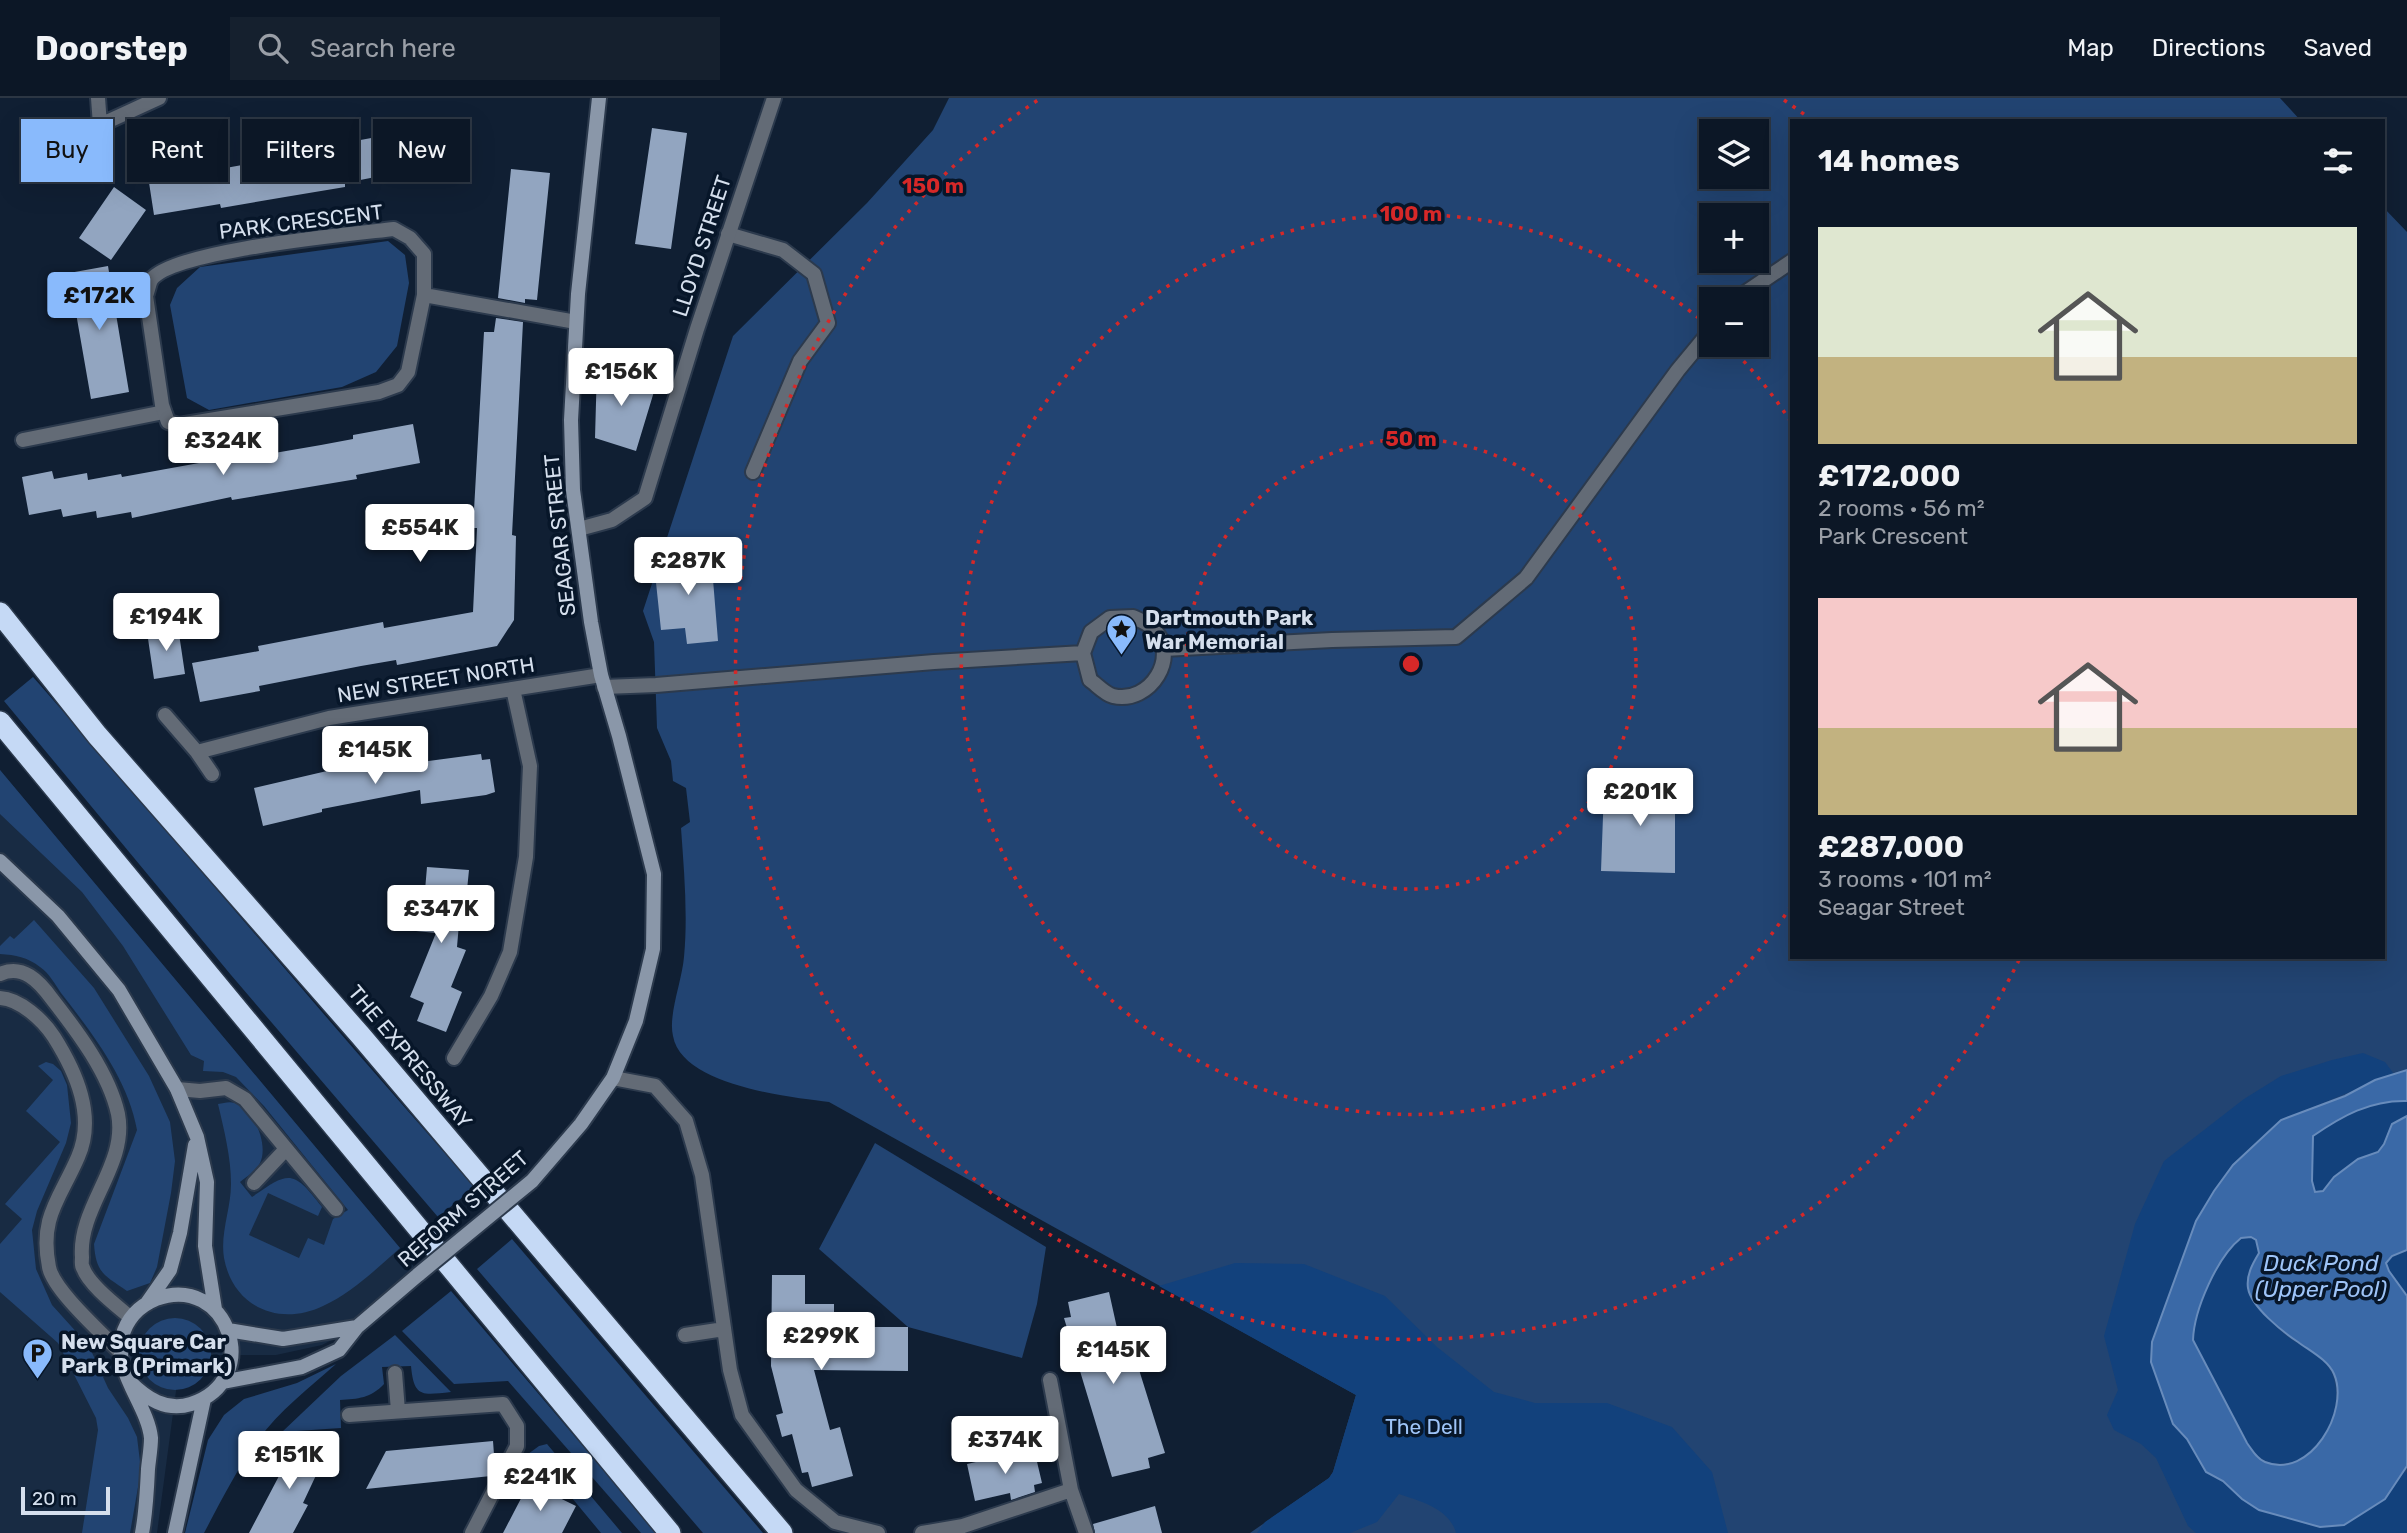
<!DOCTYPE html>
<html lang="en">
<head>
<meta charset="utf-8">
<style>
  :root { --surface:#0c1726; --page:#15202e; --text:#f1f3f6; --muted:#9a9fa7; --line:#2c3643; --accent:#89bafc }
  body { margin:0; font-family:Rubik,sans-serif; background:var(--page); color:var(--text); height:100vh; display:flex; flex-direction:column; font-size:26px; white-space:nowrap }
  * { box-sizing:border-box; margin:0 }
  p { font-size:23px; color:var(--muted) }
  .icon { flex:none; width:38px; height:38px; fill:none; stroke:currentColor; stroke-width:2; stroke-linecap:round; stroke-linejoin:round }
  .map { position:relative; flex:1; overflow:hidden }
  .drawer { position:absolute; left:1790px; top:21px; width:595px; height:840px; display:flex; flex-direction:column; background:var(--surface); border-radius:0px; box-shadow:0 7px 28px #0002,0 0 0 2px var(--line) }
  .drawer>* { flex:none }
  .hud { position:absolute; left:21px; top:21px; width:665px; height:63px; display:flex; gap:14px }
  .fabs { position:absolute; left:1699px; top:21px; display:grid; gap:14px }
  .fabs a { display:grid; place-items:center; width:70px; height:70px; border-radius:0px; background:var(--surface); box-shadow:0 7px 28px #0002,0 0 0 2px var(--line); font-size:35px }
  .scale { position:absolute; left:21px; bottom:18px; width:89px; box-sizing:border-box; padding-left:7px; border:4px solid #d5dfed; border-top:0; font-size:19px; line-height:24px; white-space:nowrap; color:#d5dfed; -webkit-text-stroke:5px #071629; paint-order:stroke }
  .price { position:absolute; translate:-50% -60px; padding:0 16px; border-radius:7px; background:#fff; color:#222; font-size:23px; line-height:46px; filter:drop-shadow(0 2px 4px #0008) }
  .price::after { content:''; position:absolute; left:50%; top:42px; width:21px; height:16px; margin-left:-10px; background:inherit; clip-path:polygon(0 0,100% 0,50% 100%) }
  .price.active { background:var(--accent); color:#111 }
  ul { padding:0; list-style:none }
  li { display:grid; align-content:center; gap:14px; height:371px; padding:0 28px }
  li span { display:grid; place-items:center; height:217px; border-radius:0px; color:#555 }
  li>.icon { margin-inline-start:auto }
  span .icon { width:126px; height:126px; fill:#fffc; stroke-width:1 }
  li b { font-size:30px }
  h2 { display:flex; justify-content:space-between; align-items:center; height:84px; padding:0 28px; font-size:30px }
  .pill { padding:0 24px; border-radius:0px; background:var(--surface); box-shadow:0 7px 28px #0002,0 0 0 2px var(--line); font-size:24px; line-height:63px }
  .pill.active { background:var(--accent); color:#111 }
  header { display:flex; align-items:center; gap:42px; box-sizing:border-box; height:98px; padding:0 35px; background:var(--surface); border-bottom:2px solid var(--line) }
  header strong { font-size:33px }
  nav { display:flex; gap:38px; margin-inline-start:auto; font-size:24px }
  .search { width:490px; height:63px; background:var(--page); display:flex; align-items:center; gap:18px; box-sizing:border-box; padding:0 24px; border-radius:0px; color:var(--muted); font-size:26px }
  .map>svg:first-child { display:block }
  .built { fill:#182b43 }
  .green { fill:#224472; fill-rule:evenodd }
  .forest { fill:#12417c }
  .water { fill:#3a69a7; stroke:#688cbc; stroke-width:2; fill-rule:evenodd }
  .building { fill:#92a5c0 }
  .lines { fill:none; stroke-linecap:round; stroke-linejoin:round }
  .lane-casing { stroke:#2c3a4d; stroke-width:18 }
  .street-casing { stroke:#2c3a4d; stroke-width:18 }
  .secondary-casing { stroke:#2c3a4d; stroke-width:18 }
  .highway-casing { stroke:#2c3a4d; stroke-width:24 }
  .lane { stroke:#636b76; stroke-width:14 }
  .street { stroke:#636b76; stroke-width:14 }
  .secondary { stroke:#8a97a9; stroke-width:14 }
  .highway { stroke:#c5d9f5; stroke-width:21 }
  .secondary-bridge-casing { stroke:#2c3a4d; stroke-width:18; stroke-linecap:butt }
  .secondary-bridge { stroke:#8a97a9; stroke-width:14 }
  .ring { fill:none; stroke:#d62828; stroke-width:3.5; stroke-dasharray:3.5 7 }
  .labels { text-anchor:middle; stroke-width:7; stroke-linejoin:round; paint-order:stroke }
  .street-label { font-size:21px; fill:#d5dfed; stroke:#071629 }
  .poi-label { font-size:21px; font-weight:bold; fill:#d5dfed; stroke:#071629; text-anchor:start }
  .park-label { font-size:21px; fill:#9ec4f8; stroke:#071629 }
  .water-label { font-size:23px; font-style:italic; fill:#9ec4f8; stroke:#071629 }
  .centre { fill:#d62828; stroke:#071629; stroke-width:3.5 }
  .ring-label { font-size:21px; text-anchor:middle; font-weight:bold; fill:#d62828; stroke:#071629; stroke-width:7; stroke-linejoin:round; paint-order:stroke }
</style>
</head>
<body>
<header>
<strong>Doorstep</strong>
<div class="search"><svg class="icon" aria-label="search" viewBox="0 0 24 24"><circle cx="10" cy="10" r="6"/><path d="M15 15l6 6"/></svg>Search here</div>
<nav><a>Map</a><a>Directions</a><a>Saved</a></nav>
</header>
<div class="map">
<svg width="2407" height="1435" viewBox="0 0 2407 1435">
  <rect width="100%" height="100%" fill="#101f33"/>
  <path class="built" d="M0,672L400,1150L419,1176L357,1229L322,1247L276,1257H176V1293L157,1435H0Z"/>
  <path class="green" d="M949,0H2280L2301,23H1792V859H2384V110L2407,134V1435H1250L1329,1380L1333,1374L1356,1297L829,1004C790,999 682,988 673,938C668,917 682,883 684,859C688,816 684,773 681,730L690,724L686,690L673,683L671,663L657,630L654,544L643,513L733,238L867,105L933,32ZM1712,33H1757V79H1712ZM1712,117H1757V163H1712ZM1712,201H1757V247H1712Z
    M388,143L405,157L409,185L397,248L376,274L342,289L209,312L187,300L170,207L177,190L200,169Z
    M33,579C182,748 325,921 475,1089L438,1119L231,877L4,603Z
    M0,672L400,1150C376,1171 352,1195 323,1208C279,1229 233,1209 224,1160C220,1135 231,1111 231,1086C231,1059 224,1032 218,1006C224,1005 229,1003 235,1005C254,1011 269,1047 260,1065C255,1074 247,1078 240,1084L252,1099C289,1073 293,1071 322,1109L318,1118L268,1095L249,1137L299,1160L308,1140L324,1147L333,1121L348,1112L264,1008L236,979L223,974L203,973L204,963L191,957L123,848L82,794L0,716Z
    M34,822L94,890L149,978L170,1024L175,1063L171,1095L157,1169L150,1185L127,1193C104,1177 96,1175 94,1146L137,1032C128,981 92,935 61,895C55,886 49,875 40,869C27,859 16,857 0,856V848L10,838L14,841Z
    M46,964L53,966L61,973L67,987L71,1025L66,1045L37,1113L32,1132L36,1171L52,1207L89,1248L108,1290L128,1320L137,1339L141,1372L130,1435H82L98,1332L96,1320L58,1245L0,1194V1146L22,1121L5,1106L60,1044L26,1013L53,982L38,968Z
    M875,1045L1046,1149L1037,1206L1022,1260L908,1229L819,1151Z
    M512,1141L763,1435H703L477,1171Z
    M451,1193L657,1435H641L508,1283L454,1286L402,1233Z
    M139 1256a36 36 0 1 1 72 0a36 36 0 1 1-72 0Z
    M395,1237L451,1294C422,1297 414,1300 411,1268L382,1269L384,1286C371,1300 358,1301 340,1302L341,1330L282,1334L341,1278Z
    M336,1266C309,1290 279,1313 258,1342C237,1371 221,1403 204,1435H185L208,1342L224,1317L244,1301L297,1285Z
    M547,1346L622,1435H601L567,1394L528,1356L539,1348Z"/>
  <path class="forest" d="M2363,955L2385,964L2394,976L2281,1022L2233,1067L2214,1093L2196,1123L2152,1243L2151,1264L2173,1326L2187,1341L2206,1374L2223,1383L2242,1401L2344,1427L2385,1401L2404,1372L2407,1376V1435H2196L2188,1428L2156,1360L2141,1346L2114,1332L2107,1317L2118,1292L2104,1238L2135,1126L2164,1063L2244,1001L2281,978L2332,962Z
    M2394,1003H2407V1018L2392,1026L2384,1046L2378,1054L2358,1061L2334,1079L2323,1093L2315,1094L2312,1083L2313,1038C2339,1021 2363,1007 2394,1003Z
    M2251,1139L2256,1142L2259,1155L2253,1165C2257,1179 2266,1216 2274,1226C2295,1252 2334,1253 2336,1293C2337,1308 2333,1322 2327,1334C2318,1351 2305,1363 2286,1365C2267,1368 2258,1360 2247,1345L2193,1242C2194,1212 2217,1159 2241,1140Z
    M2407,1152V1198L2389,1173L2386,1164L2392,1158Z
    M1235,1165L1304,1166L1385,1198L1437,1249L1494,1294L1535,1305H1607L1672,1329L1712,1374L1728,1435H1456C1450,1411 1420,1403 1399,1396L1377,1424L1350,1435H1257L1265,1424L1329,1380L1333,1374L1356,1297L1159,1188Z"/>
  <path class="water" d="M2407,972V1003C2370,1002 2342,1018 2313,1038L2312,1083L2315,1094L2323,1093L2334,1079L2358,1061L2378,1054L2384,1046L2392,1026L2407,1018V1152L2392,1158L2386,1165L2389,1173L2407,1198V1368L2385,1401L2344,1427L2320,1429L2259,1412L2242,1401L2223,1383L2206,1374L2187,1341L2173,1326L2151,1264L2152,1244L2196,1123L2214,1093L2233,1067L2281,1022L2345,998L2375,982ZM2251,1139L2256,1142L2259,1155C2253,1165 2246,1177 2248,1190C2251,1209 2283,1234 2298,1244C2310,1253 2328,1262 2334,1276C2350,1313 2310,1382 2265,1364C2257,1361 2252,1352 2247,1345L2193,1242C2194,1212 2217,1159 2241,1140Z"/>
  <path class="building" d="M652,30L687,35L671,151L635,146Z
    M404,34L411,72L345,85V89L285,99L221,110L220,106L154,117L148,78L208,68L209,73L309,55L345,48L344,45Z
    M511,71L550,75L537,202L525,201V205L498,200Z
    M114,89L146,112L111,162L79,140Z
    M108,168L129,294L91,301L69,175Z
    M496,220L523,224L512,437L516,438L514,522L497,548L397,567L396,562L361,568L259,588L260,593L200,604L192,565L259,553L258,548L383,524L384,530L473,514L477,430H473L484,234H494Z
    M597,269L656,287L636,353L595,340Z
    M413,326L420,365L356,377L357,381L232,402L231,399L132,420L131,414L97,420L96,413L63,419L61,411L29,417L22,379L52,373L54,381L87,375L88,382L121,376L122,379L221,361V364L321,347L353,341V337Z
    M711,457L718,543L687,546L685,530L661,532L655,475L660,461Z
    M178,529L185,576L154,581L147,534Z
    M481,656L482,662L490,661L495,694L486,697L421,706L420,692L322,711V714L263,728L254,690L357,666L358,669L405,660L406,666Z
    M1650,675L1675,679V775L1601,773L1604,691L1647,692Z
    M427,769L469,772L466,802H461L457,849L466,852L451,889L462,894L446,934L417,923L424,905L410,899L436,835L416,833L418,804H424Z
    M772,1177H805V1206H834V1229H908V1273L814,1272L830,1332L840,1329L853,1378L812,1389L808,1374L802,1375L792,1336L782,1339L776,1317L783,1315L771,1268Z
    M1109,1194L1121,1248L1131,1246L1165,1355L1148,1360L1150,1370L1112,1379L1064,1220L1071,1219L1068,1204Z
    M493,1343L495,1370L491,1378L366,1391L386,1353Z
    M303,1345L326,1356L303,1405L308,1407L293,1435H249L279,1378L274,1376L287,1349L298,1355Z
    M1034,1351L1042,1385L1034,1387L1035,1394L1011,1402L1010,1395L975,1403L967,1366Z
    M529,1385L576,1408L562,1435H503Z
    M1155,1408L1162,1435H1095L1093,1426Z"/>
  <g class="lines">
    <defs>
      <path id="lane" d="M98,0L100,27L159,0
        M728,136L783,152L814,176L828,225L800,263L753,374
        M1736,201L1792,163
        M23,342L164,314
        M1133,519C1139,522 1148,525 1152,530C1182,557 1150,607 1113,598C1105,596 1096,586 1090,582L1083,555L1091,534L1110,520Z
        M1164,551L1332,542L1456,539L1526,480L1678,272L1712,231
        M604,589L656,587L934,564L1083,555
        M0,876C23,866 39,883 52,901C77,933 109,975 118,1016C128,1067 78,1109 82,1159C82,1163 81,1167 83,1170C89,1187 117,1208 131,1220
        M0,900C20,901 43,922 54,939C76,974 96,1018 78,1059C60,1101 39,1119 49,1169C53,1192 103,1236 120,1254
        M177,991L200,993L226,990L245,1001L336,1111
        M254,1085L286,1051"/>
      <path id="street" d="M424,197L408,274L398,287L379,294L179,327L168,324L162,307L146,198C148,193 149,186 151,182C172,152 352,136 394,131L410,140L424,156V197L576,224
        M579,431L612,422L645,400L697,231L774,0
        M165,617L197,654L329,620L601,577
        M197,654L212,676
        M454,960L491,898L510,854L526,759L530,668L513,591
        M613,980L655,988L686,1023L702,1077L730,1272L742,1317L796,1392L835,1424L878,1435
        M685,1237L724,1231
        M395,1275L398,1313
        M1050,1282L1071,1392L1086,1435
        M349,1317L503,1306L517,1328V1348L472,1435
        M922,1435L963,1428L1071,1392"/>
      <path id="secondary" d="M0,763L58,818L119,892L177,991L197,1039L207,1084L205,1148L215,1211
        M532,1083L581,1026L613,980L636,923L653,851L654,776L619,638L601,577L591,524L573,392L571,322L578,196L599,0
        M147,1205L170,1172L180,1135L195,1047
        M228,1232L283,1241L357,1229
        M130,1284C146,1300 166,1314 191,1306C265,1282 228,1174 156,1201C139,1208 127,1220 122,1239C113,1273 148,1308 151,1340C151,1350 149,1361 148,1371C147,1393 146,1414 142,1435
        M222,1284L302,1269L339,1252L357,1229L419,1176
        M175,1435L204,1301"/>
      <path id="highway" d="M0,515L97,637L361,938L782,1435
        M0,624L670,1435"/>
    </defs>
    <use href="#lane" class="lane-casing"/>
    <use href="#street" class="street-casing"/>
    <use href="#secondary" class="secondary-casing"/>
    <use href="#highway" class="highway-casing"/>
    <use href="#lane" class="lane"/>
    <use href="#street" class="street"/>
    <use href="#secondary" class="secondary"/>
    <use href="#highway" class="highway"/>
    <defs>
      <path id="secondary-bridge" d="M419,1176L532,1083"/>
    </defs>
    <use href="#secondary-bridge" class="secondary-bridge-casing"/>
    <use href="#secondary-bridge" class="secondary-bridge"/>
  </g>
  <g class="ring">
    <circle cx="1411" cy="566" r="225"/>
    <path d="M1791 808A450 450 0 1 1 1709 229M1729 248A450 450 0 0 1 1791 324"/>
    <path d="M2019 862A676 676 0 1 1 1038 2M1784 2A676 676 0 0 1 1813 23"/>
  </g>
  <defs>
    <symbol id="sight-pin" viewBox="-11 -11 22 30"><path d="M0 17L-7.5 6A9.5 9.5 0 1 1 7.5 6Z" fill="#89bafc" stroke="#071629"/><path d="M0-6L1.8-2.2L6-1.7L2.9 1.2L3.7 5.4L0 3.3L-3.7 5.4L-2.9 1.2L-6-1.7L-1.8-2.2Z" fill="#111"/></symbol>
    <symbol id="parking-pin" viewBox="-11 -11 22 30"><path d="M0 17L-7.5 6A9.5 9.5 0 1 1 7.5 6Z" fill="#89bafc" stroke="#071629"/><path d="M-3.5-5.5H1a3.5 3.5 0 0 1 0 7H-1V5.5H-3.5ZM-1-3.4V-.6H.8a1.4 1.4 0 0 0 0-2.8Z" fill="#111"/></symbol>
  </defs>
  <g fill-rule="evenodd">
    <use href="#sight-pin" x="1104" y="514" width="35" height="47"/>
    <use href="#parking-pin" x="20" y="1238" width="35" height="47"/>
  </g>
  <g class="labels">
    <g class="street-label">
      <text transform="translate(301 124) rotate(-7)" y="7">PARK CRESCENT</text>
      <text transform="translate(702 148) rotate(-72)" y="7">LLOYD STREET</text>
      <text transform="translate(560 437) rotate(-96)" y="7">SEAGAR STREET</text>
      <text transform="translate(436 582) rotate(-9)" y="7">NEW STREET NORTH</text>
      <text transform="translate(410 959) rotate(50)" y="7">THE EXPRESSWAY</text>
      <text transform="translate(463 1111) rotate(-41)" y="7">REFORM STREET</text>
    </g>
    <g class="poi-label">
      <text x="1145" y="527">Dartmouth Park<tspan x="1145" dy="24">War Memorial</tspan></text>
      <text x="61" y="1251">New Square Car<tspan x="61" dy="24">Park B (Primark)</tspan></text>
    </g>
    <g class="park-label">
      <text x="1424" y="1336">The Dell</text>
    </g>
    <g class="water-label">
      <text x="2321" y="1173">Duck Pond<tspan x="2321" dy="26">(Upper Pool)</tspan></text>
    </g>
  </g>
  <circle cx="1411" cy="566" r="10" class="centre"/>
  <g class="ring-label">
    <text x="933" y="95">150 m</text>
    <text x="1411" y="123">100 m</text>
    <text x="1411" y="348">50 m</text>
  </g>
</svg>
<div class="fabs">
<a><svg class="icon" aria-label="layers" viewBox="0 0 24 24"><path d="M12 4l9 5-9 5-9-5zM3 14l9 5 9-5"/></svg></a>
<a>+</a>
<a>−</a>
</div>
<div class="scale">20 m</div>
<b class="price active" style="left:99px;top:234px">£172K</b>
<b class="price" style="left:621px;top:310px">£156K</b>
<b class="price" style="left:223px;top:379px">£324K</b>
<b class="price" style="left:420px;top:466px">£554K</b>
<b class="price" style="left:688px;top:499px">£287K</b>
<b class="price" style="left:166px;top:555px">£194K</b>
<b class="price" style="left:375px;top:688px">£145K</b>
<b class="price" style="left:1640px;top:730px">£201K</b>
<b class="price" style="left:441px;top:847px">£347K</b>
<b class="price" style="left:821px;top:1274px">£299K</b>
<b class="price" style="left:1113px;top:1288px">£145K</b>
<b class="price" style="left:1005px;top:1378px">£374K</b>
<b class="price" style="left:289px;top:1393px">£151K</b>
<b class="price" style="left:540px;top:1415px">£241K</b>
<div class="hud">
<a class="pill active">Buy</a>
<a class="pill">Rent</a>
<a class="pill">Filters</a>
<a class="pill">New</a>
</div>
<section class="drawer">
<h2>14 homes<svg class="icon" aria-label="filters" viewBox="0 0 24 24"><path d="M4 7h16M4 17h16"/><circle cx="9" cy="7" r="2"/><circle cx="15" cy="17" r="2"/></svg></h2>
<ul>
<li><span style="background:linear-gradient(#dfe7d0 60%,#c2b280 0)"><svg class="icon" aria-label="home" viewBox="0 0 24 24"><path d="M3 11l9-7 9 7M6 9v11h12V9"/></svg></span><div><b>£172,000</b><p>2 rooms · 56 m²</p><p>Park Crescent</p></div></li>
<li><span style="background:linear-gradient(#f6c9c9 60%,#c2b280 0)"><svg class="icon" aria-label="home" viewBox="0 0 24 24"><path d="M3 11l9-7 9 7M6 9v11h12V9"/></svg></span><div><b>£287,000</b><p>3 rooms · 101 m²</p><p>Seagar Street</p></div></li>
</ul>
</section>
</div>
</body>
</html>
